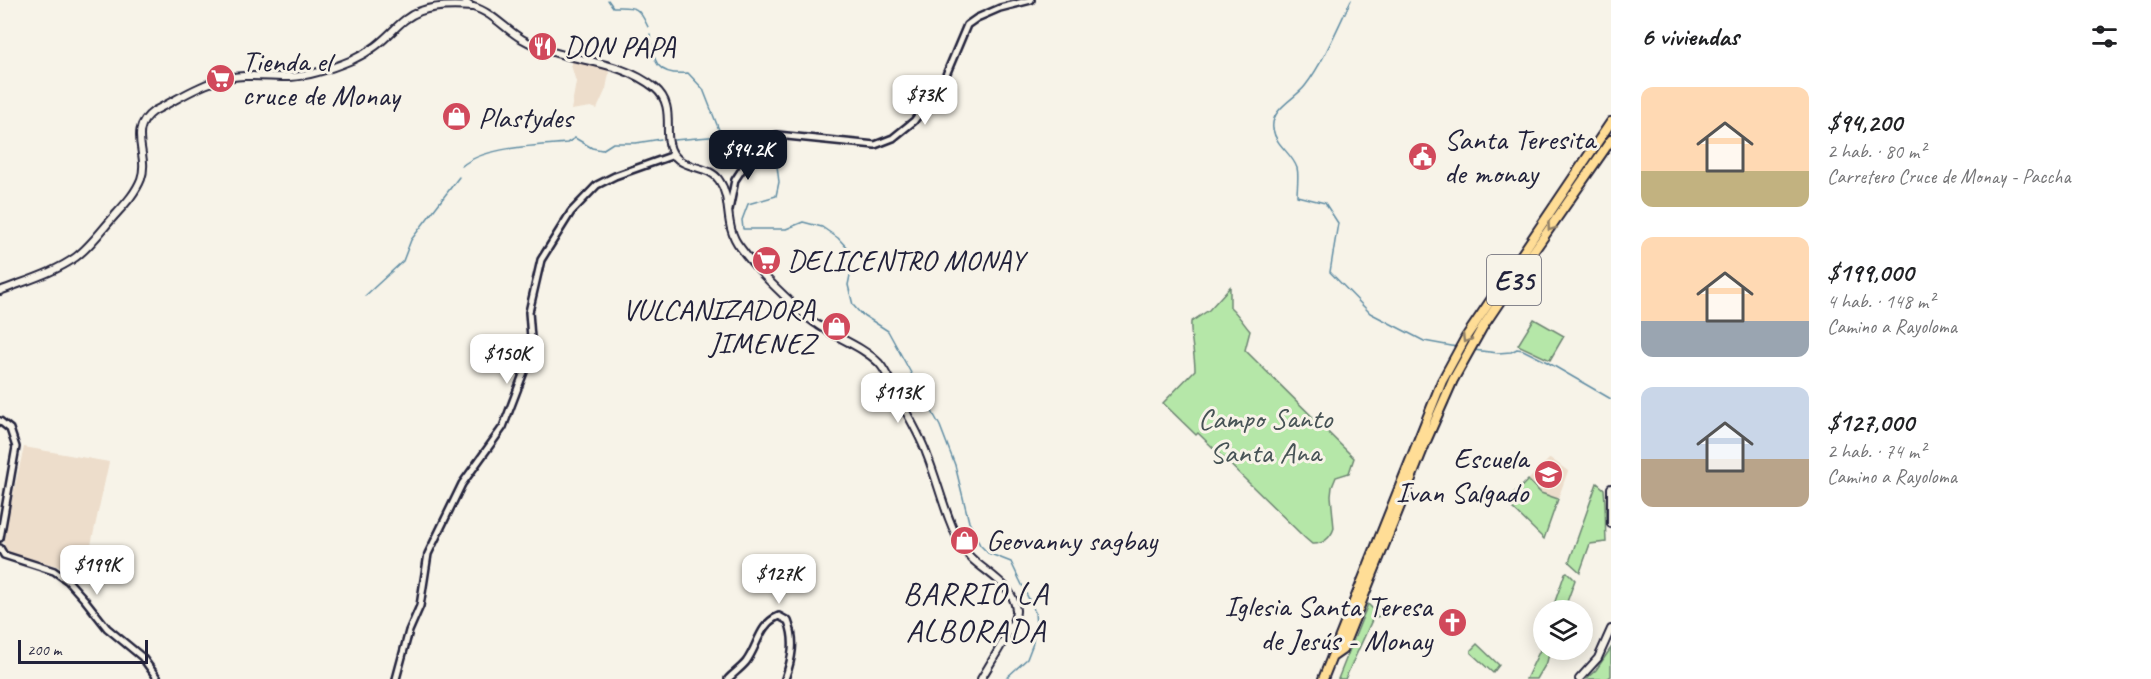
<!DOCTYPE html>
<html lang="es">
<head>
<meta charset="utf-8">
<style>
  :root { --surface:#fff; --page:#f2f2f2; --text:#202124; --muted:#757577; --accent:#111827 }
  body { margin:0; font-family:Caveat,sans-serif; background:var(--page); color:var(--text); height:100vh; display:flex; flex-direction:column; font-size:22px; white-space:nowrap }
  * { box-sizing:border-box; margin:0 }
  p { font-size:20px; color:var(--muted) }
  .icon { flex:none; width:33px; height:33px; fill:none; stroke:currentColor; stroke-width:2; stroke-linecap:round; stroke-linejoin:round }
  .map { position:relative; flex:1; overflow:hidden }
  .sheet { display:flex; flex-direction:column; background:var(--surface); width:540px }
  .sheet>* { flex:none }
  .fabs { position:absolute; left:1533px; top:600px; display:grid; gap:12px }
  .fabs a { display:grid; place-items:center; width:60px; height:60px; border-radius:50%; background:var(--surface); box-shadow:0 3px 15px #0003; font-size:30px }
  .scale { position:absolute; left:18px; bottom:15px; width:130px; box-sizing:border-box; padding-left:6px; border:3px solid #22223b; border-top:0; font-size:16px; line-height:21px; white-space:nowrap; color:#22223b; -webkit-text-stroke:4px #f7f3e8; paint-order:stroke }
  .price { position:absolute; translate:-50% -51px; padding:0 14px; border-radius:12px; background:#fff; color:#222; font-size:20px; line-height:39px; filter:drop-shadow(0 2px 3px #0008) }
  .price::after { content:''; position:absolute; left:50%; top:36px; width:18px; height:14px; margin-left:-9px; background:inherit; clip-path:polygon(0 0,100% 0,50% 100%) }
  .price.selected { background:var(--accent); color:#fff }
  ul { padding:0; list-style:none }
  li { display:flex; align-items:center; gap:18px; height:150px; padding:0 30px }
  li span { display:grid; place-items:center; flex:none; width:168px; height:120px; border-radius:12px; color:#555 }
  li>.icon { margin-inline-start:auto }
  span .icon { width:72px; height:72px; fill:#fffc; stroke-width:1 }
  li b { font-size:26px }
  h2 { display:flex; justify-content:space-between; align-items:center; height:72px; padding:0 30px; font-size:26px }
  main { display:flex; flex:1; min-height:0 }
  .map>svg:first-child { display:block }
  .built { fill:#edddcb }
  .green { fill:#b5e7a8; stroke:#6c8472; stroke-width:1.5 }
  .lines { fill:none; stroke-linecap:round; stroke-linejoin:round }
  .stream { stroke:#608da4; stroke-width:1.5 }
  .tertiary-casing { stroke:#22223b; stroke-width:10 }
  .secondary-casing { stroke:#22223b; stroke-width:10 }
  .trunk-casing { stroke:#22223b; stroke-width:12 }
  .tertiary { stroke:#f7f3e8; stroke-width:5 }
  .secondary { stroke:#f7f3e8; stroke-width:6 }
  .trunk { stroke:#ffdd96; stroke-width:8 }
  .oneway { stroke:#908068 }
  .labels { text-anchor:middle; stroke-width:6; stroke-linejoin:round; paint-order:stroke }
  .shield { fill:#f7f3e8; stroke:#62616f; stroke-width:1.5 }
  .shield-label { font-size:28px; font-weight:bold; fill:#22223b }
  .poi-label { font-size:30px; fill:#22223b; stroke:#f7f3e8; text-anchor:start }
  .park-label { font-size:30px; fill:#475356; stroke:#f7f3e8 }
  .neighbourhood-label { font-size:32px; letter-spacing:1.5px; fill:#22223b; stroke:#f7f3e8 }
</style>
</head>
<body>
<main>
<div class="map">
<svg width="1611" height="679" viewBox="0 0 1611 679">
  <rect width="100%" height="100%" fill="#f7f3e8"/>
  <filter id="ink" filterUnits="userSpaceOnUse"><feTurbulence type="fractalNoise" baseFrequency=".0167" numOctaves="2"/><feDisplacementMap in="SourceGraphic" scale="12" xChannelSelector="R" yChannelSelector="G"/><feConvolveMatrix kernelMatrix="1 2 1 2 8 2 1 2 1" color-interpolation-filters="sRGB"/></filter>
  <g filter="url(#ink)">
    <path class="built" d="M572,62L607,67L609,73L606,89L597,109L591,107L571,110L576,82L571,65Z
      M24,447L109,462L89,554L85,564L80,567L75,569H68L10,553L6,550L3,538Z
      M1550,458L1568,471L1558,499L1541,493L1528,480Z"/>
    <path class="green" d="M1230,287V307C1238,314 1243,323 1250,331L1245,350L1354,458L1349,473L1336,477L1332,487L1331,496L1334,528C1331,538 1322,545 1312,544L1305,538L1198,433L1196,435L1163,403L1195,370C1195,354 1190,339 1191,322L1209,310Z
      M1534,319L1564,336L1550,360L1518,345Z
      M1528,480L1541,493L1558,499L1544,539L1506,502Z
      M1597,483L1604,489C1606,508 1605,524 1606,542L1590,544L1580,572L1569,562Z
      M1567,572L1575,580L1564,610H1552L1565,573Z
      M1368,604L1380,616L1373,618L1345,679H1338Z
      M1543,636L1544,650H1550L1547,662L1537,679H1526L1540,650Z
      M1477,644L1499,665L1493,673L1471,653V650Z
      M1611,648V676L1607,679H1586L1596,670Z"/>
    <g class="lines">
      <path class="stream" d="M608,0L613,7C635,7 638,5 648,27
        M1351,0C1337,29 1324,61 1305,86C1295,99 1270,109 1273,129C1276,146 1292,153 1297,168C1299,175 1297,188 1297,196L1325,203L1338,223L1330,272L1370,313L1424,341L1457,347
        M650,34C654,61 655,76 688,73L703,89L721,135
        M674,140L721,136L725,137L732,149H736L749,140L757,141
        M761,143L775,151L779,182L776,196L748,204L742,220L743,229H786L803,222L822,227L838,238L849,250L853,261L848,285L853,305L860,313L888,331L940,426L955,465L969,522L980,545L988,553L1011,562L1035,612L1036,626L1032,646L1027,659L1005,679
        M462,166C485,146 538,146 567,143L575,138L592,148L602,150L613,143H636L661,139
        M365,296L403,261L411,240L459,177
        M1473,350L1498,353L1511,352L1517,349L1523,350L1547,362L1611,399"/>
      <defs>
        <path id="tertiary" d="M463,0L472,7
          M729,210L735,180L762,139L777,135L875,145L893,138L914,121L943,82L967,25L977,18L1000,8L1031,0
          M0,421L10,429L16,447L0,538
          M0,548L4,555L54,571L68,581L85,600L107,628L142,657L158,679
          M396,679L409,631L420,606L428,554L462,484L503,427L532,351L529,312L541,260L571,212L597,185L615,176L674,155
          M728,679C734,673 741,668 746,662C758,646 759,624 779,616L788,621C796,641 792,659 785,679"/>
        <path id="secondary" d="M0,291C25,281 54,273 76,257C91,246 104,227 117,213C126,203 136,192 141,179C150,154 126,131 154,111C175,101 196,86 219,80C242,73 266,77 290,77C311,76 333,68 352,60C407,35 392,0 473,7C492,12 506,30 522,39C565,64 615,56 655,88C678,107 660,136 674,155C685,170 709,165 719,180C733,200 723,226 740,247C755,268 774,286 793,304C801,311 809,320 818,325C837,338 862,346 879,363C887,372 892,386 898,397C908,416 920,435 927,455C939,485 946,519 962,547C976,570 1013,580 1016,610C1017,623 989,665 981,679
          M1611,488V524
          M1579,679L1598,658L1611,629"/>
        <path id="trunk" d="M1332,657L1342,650L1427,439L1453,380L1482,328L1529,258L1611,140
          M1323,679L1442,381L1466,337L1611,122"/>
      </defs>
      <use href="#tertiary" class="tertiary-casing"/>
      <use href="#secondary" class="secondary-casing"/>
      <use href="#trunk" class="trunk-casing"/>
      <use href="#tertiary" class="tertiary"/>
      <use href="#secondary" class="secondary"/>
      <use href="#trunk" class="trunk"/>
    </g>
    <defs><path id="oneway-chevron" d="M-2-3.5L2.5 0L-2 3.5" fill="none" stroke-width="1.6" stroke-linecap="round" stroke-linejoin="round" transform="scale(1.5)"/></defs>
    <g class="oneway">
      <use href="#oneway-chevron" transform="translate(1551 227) rotate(126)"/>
      <use href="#oneway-chevron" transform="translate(1466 339) rotate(121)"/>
    </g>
  </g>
  <defs>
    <symbol id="restaurant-disc" viewBox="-11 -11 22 22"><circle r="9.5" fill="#d1495b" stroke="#f7f3e8"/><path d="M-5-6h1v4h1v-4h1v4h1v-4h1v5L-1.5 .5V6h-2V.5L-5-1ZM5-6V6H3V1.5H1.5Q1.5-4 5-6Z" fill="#fff"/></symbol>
    <symbol id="supermarket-disc" viewBox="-11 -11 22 22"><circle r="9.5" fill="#d1495b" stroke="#f7f3e8"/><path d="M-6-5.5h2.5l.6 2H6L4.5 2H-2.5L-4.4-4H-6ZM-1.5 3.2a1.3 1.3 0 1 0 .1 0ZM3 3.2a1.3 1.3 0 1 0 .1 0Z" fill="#fff"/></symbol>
    <symbol id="shop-disc" viewBox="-11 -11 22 22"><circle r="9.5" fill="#d1495b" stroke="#f7f3e8"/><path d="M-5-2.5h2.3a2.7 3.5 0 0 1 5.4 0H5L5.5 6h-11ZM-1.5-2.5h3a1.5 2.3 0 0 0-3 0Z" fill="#fff"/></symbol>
    <symbol id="civic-disc" viewBox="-11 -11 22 22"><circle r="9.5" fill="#d1495b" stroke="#f7f3e8"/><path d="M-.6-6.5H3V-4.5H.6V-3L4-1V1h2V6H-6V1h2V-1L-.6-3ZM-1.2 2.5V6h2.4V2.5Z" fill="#fff"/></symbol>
    <symbol id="school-disc" viewBox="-11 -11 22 22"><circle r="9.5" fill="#d1495b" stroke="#f7f3e8"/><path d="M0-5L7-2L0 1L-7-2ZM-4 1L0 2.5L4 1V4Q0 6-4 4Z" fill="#fff"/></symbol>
    <symbol id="church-disc" viewBox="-11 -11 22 22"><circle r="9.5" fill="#d1495b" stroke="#f7f3e8"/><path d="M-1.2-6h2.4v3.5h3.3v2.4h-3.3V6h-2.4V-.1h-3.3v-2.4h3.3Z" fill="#fff"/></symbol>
  </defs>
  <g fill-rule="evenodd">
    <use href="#restaurant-disc" x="526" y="30" width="33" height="33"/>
    <use href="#supermarket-disc" x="204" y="62" width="33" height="33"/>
    <use href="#shop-disc" x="440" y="100" width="33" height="33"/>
    <use href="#civic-disc" x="1406" y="140" width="33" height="33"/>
    <use href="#supermarket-disc" x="750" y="244" width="33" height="33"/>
    <use href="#shop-disc" x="820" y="310" width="33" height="33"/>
    <use href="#school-disc" x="1532" y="458" width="33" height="33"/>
    <use href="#shop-disc" x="948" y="524" width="33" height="33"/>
    <use href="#church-disc" x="1436" y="606" width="33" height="33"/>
  </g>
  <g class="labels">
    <rect class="shield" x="1487" y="255" width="54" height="50" rx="4.5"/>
    <g class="shield-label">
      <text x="1514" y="290">E35</text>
    </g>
    <g class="poi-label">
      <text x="564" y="56">DON PAPA</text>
      <text x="242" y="71">Tienda el<tspan x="242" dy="34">cruce de Monay</tspan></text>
      <text x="478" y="127">Plastydes</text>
      <text x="1444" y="149">Santa Teresita<tspan x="1444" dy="34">de monay</tspan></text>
      <text x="787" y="270">DELICENTRO MONAY</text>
      <text x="815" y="319" text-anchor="end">VULCANIZADORA<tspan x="815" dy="34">JIMENEZ</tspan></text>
      <text x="1528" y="468" text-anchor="end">Escuela<tspan x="1528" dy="34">Ivan Salgado</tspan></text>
      <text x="986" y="550">Geovanny sagbay</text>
      <text x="1432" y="616" text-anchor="end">Iglesia Santa Teresa<tspan x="1432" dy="34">de Jesús - Monay</tspan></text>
    </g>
    <g class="park-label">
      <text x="1265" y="428">Campo Santo<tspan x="1265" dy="34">Santa Ana</tspan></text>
    </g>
    <g class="neighbourhood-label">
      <text x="976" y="604">BARRIO LA<tspan x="976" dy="37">ALBORADA</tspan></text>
    </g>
  </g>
</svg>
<div class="fabs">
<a><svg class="icon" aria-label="layers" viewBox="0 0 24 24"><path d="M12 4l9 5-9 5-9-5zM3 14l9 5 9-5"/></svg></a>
</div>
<div class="scale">200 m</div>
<b class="price" style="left:925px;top:126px">$73K</b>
<b class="price selected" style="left:748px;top:181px">$94.2K</b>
<b class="price" style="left:507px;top:385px">$150K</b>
<b class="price" style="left:898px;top:424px">$113K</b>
<b class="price" style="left:97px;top:596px">$199K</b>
<b class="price" style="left:779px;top:605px">$127K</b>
</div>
<section class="sheet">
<h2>6 viviendas<svg class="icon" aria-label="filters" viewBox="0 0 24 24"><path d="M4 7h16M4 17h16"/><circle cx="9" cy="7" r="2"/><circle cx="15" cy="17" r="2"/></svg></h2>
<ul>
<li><span style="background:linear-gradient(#ffd9b3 70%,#c2b280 0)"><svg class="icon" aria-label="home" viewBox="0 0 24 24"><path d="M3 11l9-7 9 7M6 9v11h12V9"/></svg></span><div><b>$94,200</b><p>2 hab. · 80 m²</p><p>Carretero Cruce de Monay - Paccha</p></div></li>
<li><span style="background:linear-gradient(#ffd9b3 70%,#9aa5b1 0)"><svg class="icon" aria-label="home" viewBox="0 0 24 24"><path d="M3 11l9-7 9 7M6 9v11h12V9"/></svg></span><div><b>$199,000</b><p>4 hab. · 148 m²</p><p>Camino a Rayoloma</p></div></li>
<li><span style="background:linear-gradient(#c9d6e8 60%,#b9a48a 0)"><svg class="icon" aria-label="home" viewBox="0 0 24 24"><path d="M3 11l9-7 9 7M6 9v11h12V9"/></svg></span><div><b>$127,000</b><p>2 hab. · 74 m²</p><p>Camino a Rayoloma</p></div></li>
</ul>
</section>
</main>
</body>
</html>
